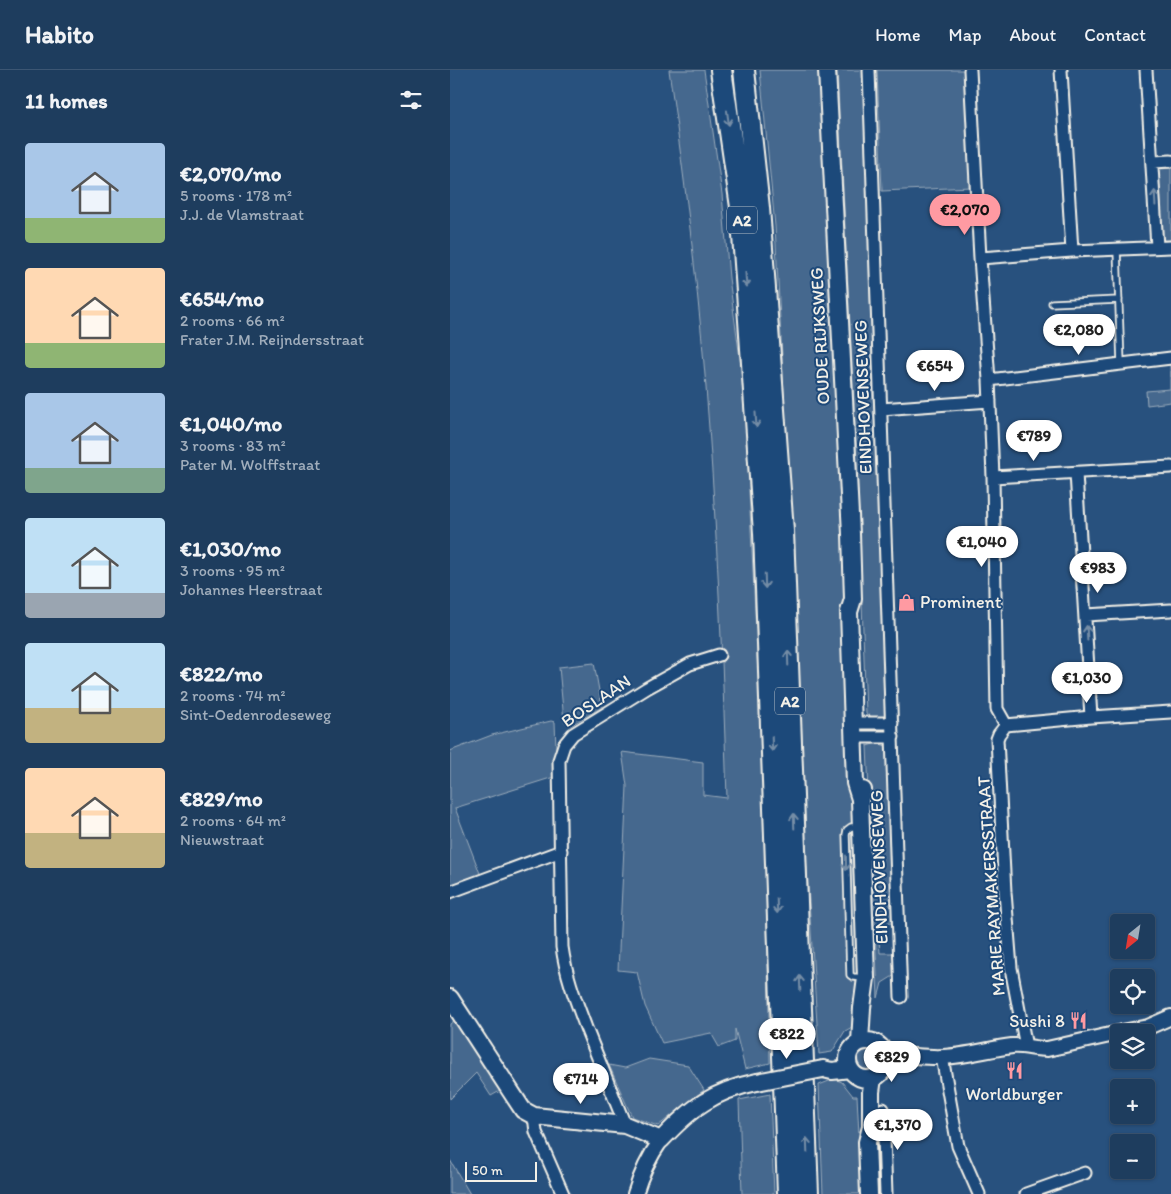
<!DOCTYPE html>
<html lang="en">
<head>
<meta charset="utf-8">
<style>
  :root { --surface:#1e3d5e; --page:#264464; --text:#f1f3f6; --muted:#a1aebc; --line:#3c5673; --accent:#ff9aa2 }
  body { margin:0; font-family:Itim,sans-serif; background:var(--page); color:var(--text); height:100vh; display:flex; flex-direction:column; font-size:19px; white-space:nowrap }
  * { box-sizing:border-box; margin:0 }
  p { font-size:16px; color:var(--muted) }
  .icon { flex:none; width:28px; height:28px; fill:none; stroke:currentColor; stroke-width:2; stroke-linecap:round; stroke-linejoin:round }
  .map { position:relative; flex:1; overflow:hidden }
  .panel { display:flex; flex-direction:column; background:var(--surface); width:450px }
  .panel>* { flex:none }
  .needle { width:32px; rotate:210deg }
  .controls { position:absolute; left:660px; top:844px; display:grid; gap:10px }
  .controls a { display:grid; place-items:center; width:45px; height:45px; border-radius:5px; background:var(--surface); box-shadow:0 1px 4px #0004,0 0 0 1px var(--line); font-size:25px }
  .scale { position:absolute; left:15px; bottom:12px; width:72px; box-sizing:border-box; padding-left:5px; border:2px solid #f4f1e8; border-top:0; font-size:14px; line-height:18px; white-space:nowrap; color:#f4f1e8; -webkit-text-stroke:4px #1f4a7a; paint-order:stroke }
  .price { position:absolute; translate:-50% -42px; padding:0 11px; border-radius:18px; background:#fff; color:#222; font-size:16px; line-height:32px; filter:drop-shadow(0 1px 2px #0008) }
  .price::after { content:''; position:absolute; left:50%; top:30px; width:15px; height:11px; margin-left:-8px; background:inherit; clip-path:polygon(0 0,100% 0,50% 100%) }
  .price.selected { background:var(--accent); color:#111 }
  ul { padding:0; list-style:none }
  li { display:flex; align-items:center; gap:15px; height:125px; padding:0 25px }
  li span { display:grid; place-items:center; flex:none; width:140px; height:100px; border-radius:5px; color:#555 }
  li>.icon { margin-inline-start:auto }
  span .icon { width:60px; height:60px; fill:#fffc; stroke-width:1 }
  li b { font-size:21px }
  h2 { display:flex; justify-content:space-between; align-items:center; height:60px; padding:0 25px; font-size:21px }
  header { display:flex; align-items:center; gap:30px; box-sizing:border-box; height:70px; padding:0 25px; background:var(--surface); border-bottom:1px solid var(--line) }
  header strong { font-size:24px }
  nav { display:flex; gap:28px; margin-inline-start:auto; font-size:18px }
  main { display:flex; flex:1; min-height:0 }
  .map>svg:first-child { display:block }
  .green { fill:#45688e; stroke:#9cacbb }
  .lines { fill:none; stroke-linecap:round; stroke-linejoin:round }
  .service-casing { stroke:#f4f1e8; stroke-width:9 }
  .minor-casing { stroke:#f4f1e8; stroke-width:15 }
  .tertiary-casing { stroke:#f4f1e8; stroke-width:18 }
  .secondary-casing { stroke:#f4f1e8; stroke-width:20 }
  .motorway-casing { stroke:#f4f1e8; stroke-width:24 }
  .service { stroke:#1f4a7a; stroke-width:5.5 }
  .minor { stroke:#1f4a7a; stroke-width:11 }
  .tertiary { stroke:#1f4a7a; stroke-width:14 }
  .secondary { stroke:#1f4a7a; stroke-width:16 }
  .motorway { stroke:#1f4a7a; stroke-width:20 }
  .secondary-bridge-casing { stroke:#f4f1e8; stroke-width:20; stroke-linecap:butt }
  .secondary-bridge { stroke:#1f4a7a; stroke-width:16 }
  .oneway { stroke:#748da6 }
  .labels { text-anchor:middle; stroke-width:4; stroke-linejoin:round; paint-order:stroke }
  .shield { fill:#1f4a7a; stroke:#b4bfc7; stroke-width:1 }
  .shield-label { font-size:16px; font-weight:bold; fill:#f4f1e8 }
  .street-label { font-size:18px; fill:#f4f1e8; stroke:#1f4a7a }
  .poi-label { font-size:18px; fill:#f4f1e8; stroke:#1f4a7a; text-anchor:start }
</style>
</head>
<body>
<header>
<strong>Habito</strong>
<nav><a>Home</a><a>Map</a><a>About</a><a>Contact</a></nav>
</header>
<main>
<section class="panel">
<h2>11 homes<svg class="icon" aria-label="filters" viewBox="0 0 24 24"><path d="M4 7h16M4 17h16"/><circle cx="9" cy="7" r="2"/><circle cx="15" cy="17" r="2"/></svg></h2>
<ul>
<li><span style="background:linear-gradient(#a9c7e8 75%,#8fb573 0)"><svg class="icon" aria-label="home" viewBox="0 0 24 24"><path d="M3 11l9-7 9 7M6 9v11h12V9"/></svg></span><div><b>€2,070/mo</b><p>5 rooms · 178 m²</p><p>J.J. de Vlamstraat</p></div></li>
<li><span style="background:linear-gradient(#ffd9b3 75%,#8fb573 0)"><svg class="icon" aria-label="home" viewBox="0 0 24 24"><path d="M3 11l9-7 9 7M6 9v11h12V9"/></svg></span><div><b>€654/mo</b><p>2 rooms · 66 m²</p><p>Frater J.M. Reijndersstraat</p></div></li>
<li><span style="background:linear-gradient(#a9c7e8 75%,#7fa58c 0)"><svg class="icon" aria-label="home" viewBox="0 0 24 24"><path d="M3 11l9-7 9 7M6 9v11h12V9"/></svg></span><div><b>€1,040/mo</b><p>3 rooms · 83 m²</p><p>Pater M. Wolffstraat</p></div></li>
<li><span style="background:linear-gradient(#bfe0f5 75%,#9aa5b1 0)"><svg class="icon" aria-label="home" viewBox="0 0 24 24"><path d="M3 11l9-7 9 7M6 9v11h12V9"/></svg></span><div><b>€1,030/mo</b><p>3 rooms · 95 m²</p><p>Johannes Heerstraat</p></div></li>
<li><span style="background:linear-gradient(#bfe0f5 65%,#c2b280 0)"><svg class="icon" aria-label="home" viewBox="0 0 24 24"><path d="M3 11l9-7 9 7M6 9v11h12V9"/></svg></span><div><b>€822/mo</b><p>2 rooms · 74 m²</p><p>Sint-Oedenrodeseweg</p></div></li>
<li><span style="background:linear-gradient(#ffd9b3 65%,#c2b280 0)"><svg class="icon" aria-label="home" viewBox="0 0 24 24"><path d="M3 11l9-7 9 7M6 9v11h12V9"/></svg></span><div><b>€829/mo</b><p>2 rooms · 64 m²</p><p>Nieuwstraat</p></div></li>
</ul>
</section>
<div class="map">
<svg width="721" height="1124" viewBox="0 0 721 1124">
  <rect width="100%" height="100%" fill="#28517e"/>
  <filter id="ink" filterUnits="userSpaceOnUse"><feTurbulence type="fractalNoise" baseFrequency=".02" numOctaves="2"/><feDisplacementMap in="SourceGraphic" scale="10" xChannelSelector="R" yChannelSelector="G"/><feConvolveMatrix kernelMatrix="1 2 1 2 8 2 1 2 1" color-interpolation-filters="sRGB"/></filter>
  <g filter="url(#ink)">
    <path class="green" d="M219,0H254L272,124L279,208L294,318L315,745L320,993L295,999L285,959V971L269,977L261,963L212,973L195,936L187,902L168,900L177,716L172,682L253,692V725L277,728C273,605 268,481 259,358C251,238 236,119 219,0Z
      M310,0H373L391,372L409,903L406,955L395,961L382,982L369,984L355,769L351,639L325,156Z
      M387,0H414L423,325L430,446L435,647L425,648L416,644L407,393Z
      M427,0H515L521,117L432,121Z
      M721,98V170H711L708,100L710,99Z
      M720,295H721V332L697,335L696,321L720,319Z
      M144,593L152,637L120,656L114,651L109,597Z
      M101,651L105,652L107,706L5,738L31,806L0,817V681L42,665Z
      M427,673L436,676L440,733L442,853L428,854L430,883H444L445,905L432,913L428,928L417,676Z
      M5,950L50,1021L41,1026L26,1003L0,1029V954Z
      M405 990a12 12 0 1 1 24 0a12 12 0 1 1-24 0Z
      M199,989L238,995L254,1020L208,1056L182,1047L159,995L175,998Z
      M384,1009L392,1012L403,1026H407L412,1124H373L369,1015Z
      M320,1024L324,1124H292L289,1030Z
      M0,1090L20,1124H0Z"/>
    <g class="lines">
      <defs>
        <path id="service" d="M667,180L671,294
          M602,233L669,230
          M409,757H401L397,760L396,765L400,905L403,907L415,908"/>
        <path id="minor" d="M419,0L451,927
          M520,0L530,188L539,310L543,407L547,639L556,655
          M611,0L622,181
          M696,0L707,177
          M703,92L721,91
          M530,188L622,181L721,177
          M539,310L721,288
          M431,339L540,331
          M626,403L641,647
          M543,407L721,397
          M636,545L721,540
          M403,653H442
          M556,655L549,664L547,669L555,822L561,898L576,977
          M556,655L641,647L721,642
          M403,667H443
          M0,822L111,781
          M492,987L508,1076L529,1124
          M433,1039L436,1124
          M84,1046L86,1062L113,1124
          M175,1055C162,1023 149,991 136,958C126,931 116,906 112,877L109,690L114,675L123,664L197,618L240,594L269,585
          M576,1124L635,1103"/>
        <path id="tertiary" d="M672,962L698,957L721,947
          M435,985C455,984 474,988 493,987C516,986 539,979 562,976C573,975 585,979 597,979L669,963
          M185,1124C191,1104 199,1087 211,1070"/>
        <path id="secondary" d="M377,0L401,464L403,529L399,542L405,713L410,729
          M0,928L73,1040L84,1046L175,1055L211,1070C241,1038 263,1021 307,1012
          M398 990a19 19 0 1 1 38 0a19 19 0 1 1-38 0Z
          M410,972L412,938L416,908L410,729L413,720
          M373,999L382,1001L400,999
          M419,1124L417,1072L421,1057V1022L423,1008"/>
        <path id="motorway" d="M271,0L291,137L314,463L338,1124
          M294,0L309,138L333,461L358,1124"/>
      </defs>
      <use href="#service" class="service-casing"/>
      <use href="#minor" class="minor-casing"/>
      <use href="#tertiary" class="tertiary-casing"/>
      <use href="#secondary" class="secondary-casing"/>
      <use href="#motorway" class="motorway-casing"/>
      <use href="#service" class="service"/>
      <use href="#minor" class="minor"/>
      <use href="#tertiary" class="tertiary"/>
      <use href="#secondary" class="secondary"/>
      <use href="#motorway" class="motorway"/>
      <defs>
        <path id="secondary-bridge" d="M307,1012L373,999"/>
      </defs>
      <use href="#secondary-bridge" class="secondary-bridge-casing"/>
      <use href="#secondary-bridge" class="secondary-bridge"/>
    </g>
    <defs><path id="oneway-shaft" d="M-6 0H5M1.5-3L5.5 0L1.5 3" fill="none" stroke-width="1.6" stroke-linecap="round" stroke-linejoin="round" transform="scale(1.25)"/></defs>
    <g class="oneway">
      <use href="#oneway-shaft" transform="translate(278 48) rotate(82)"/>
      <use href="#oneway-shaft" transform="translate(705 128) rotate(-93)"/>
      <use href="#oneway-shaft" transform="translate(296 210) rotate(86)"/>
      <use href="#oneway-shaft" transform="translate(306 350) rotate(86)"/>
      <use href="#oneway-shaft" transform="translate(315 511) rotate(88)"/>
      <use href="#oneway-shaft" transform="translate(637 563) rotate(-93)"/>
      <use href="#oneway-shaft" transform="translate(338 588) rotate(-92)"/>
      <use href="#oneway-shaft" transform="translate(322 674) rotate(88)"/>
      <use href="#oneway-shaft" transform="translate(344 751) rotate(-92)"/>
      <use href="#oneway-shaft" transform="translate(396 793) rotate(89)"/>
      <use href="#oneway-shaft" transform="translate(327 836) rotate(88)"/>
      <use href="#oneway-shaft" transform="translate(350 913) rotate(-92)"/>
      <use href="#oneway-shaft" transform="translate(357 1075) rotate(-92)"/>
    </g>
  </g>
  <defs>
    <symbol id="shop-bare" viewBox="-9 -9 18 18"><path d="M-5-2.5h2.3a2.7 3.5 0 0 1 5.4 0H5L5.5 6h-11ZM-1.5-2.5h3a1.5 2.3 0 0 0-3 0Z" fill="#ff9aa2" stroke="#1f4a7a" stroke-width="2.5" paint-order="stroke"/></symbol>
    <symbol id="restaurant-bare" viewBox="-9 -9 18 18"><path d="M-5-6h1v4h1v-4h1v4h1v-4h1v5L-1.5 .5V6h-2V.5L-5-1ZM5-6V6H3V1.5H1.5Q1.5-4 5-6Z" fill="#ff9aa2" stroke="#1f4a7a" stroke-width="2.5" paint-order="stroke"/></symbol>
  </defs>
  <g fill-rule="evenodd">
    <use href="#shop-bare" x="444" y="520" width="25" height="25"/>
    <use href="#restaurant-bare" x="616" y="938" width="25" height="25"/>
    <use href="#restaurant-bare" x="552" y="988" width="25" height="25"/>
  </g>
  <g class="labels">
    <g class="shield">
      <rect x="277" y="136.5" width="30" height="27" rx="4"/>
      <rect x="325" y="617.5" width="30" height="27" rx="4"/>
    </g>
    <g class="shield-label">
      <text x="292" y="156">A2</text>
      <text x="340" y="637">A2</text>
    </g>
    <g class="street-label">
      <text transform="translate(370 266) rotate(-93)" y="6">OUDE RIJKSWEG</text>
      <text transform="translate(413 327) rotate(-92)" y="6">EINDHOVENSEWEG</text>
      <text transform="translate(146 631) rotate(-34)" y="6">BOSLAAN</text>
      <text transform="translate(429 797) rotate(-92)" y="6">EINDHOVENSEWEG</text>
      <text transform="translate(541 816) rotate(-94)" y="6">MARIE RAYMAKERSSTRAAT</text>
    </g>
    <g class="poi-label">
      <text x="470" y="538">Prominent</text>
      <text x="615" y="957" text-anchor="end">Sushi 8</text>
      <text x="564" y="1030" text-anchor="middle">Worldburger</text>
    </g>
  </g>
</svg>
<div class="controls">
<a><svg class="needle" viewBox="-14 -14 28 28"><path d="M0-13l5 13h-10z" fill="#e53935"/><path d="M0 13l5-13h-10z" fill="#a1aebc"/></svg></a>
<a><svg class="icon" aria-label="locate" viewBox="0 0 24 24"><circle cx="12" cy="12" r="6"/><path d="M12 2v4M12 18v4M2 12h4M18 12h4"/></svg></a>
<a><svg class="icon" aria-label="layers" viewBox="0 0 24 24"><path d="M12 4l9 5-9 5-9-5zM3 14l9 5 9-5"/></svg></a>
<a>+</a>
<a>−</a>
</div>
<div class="scale">50 m</div>
<b class="price selected" style="left:515px;top:166px">€2,070</b>
<b class="price" style="left:629px;top:286px">€2,080</b>
<b class="price" style="left:485px;top:322px">€654</b>
<b class="price" style="left:584px;top:392px">€789</b>
<b class="price" style="left:532px;top:498px">€1,040</b>
<b class="price" style="left:648px;top:524px">€983</b>
<b class="price" style="left:637px;top:634px">€1,030</b>
<b class="price" style="left:337px;top:990px">€822</b>
<b class="price" style="left:442px;top:1013px">€829</b>
<b class="price" style="left:131px;top:1035px">€714</b>
<b class="price" style="left:448px;top:1081px">€1,370</b>
</div>
</main>
</body>
</html>
